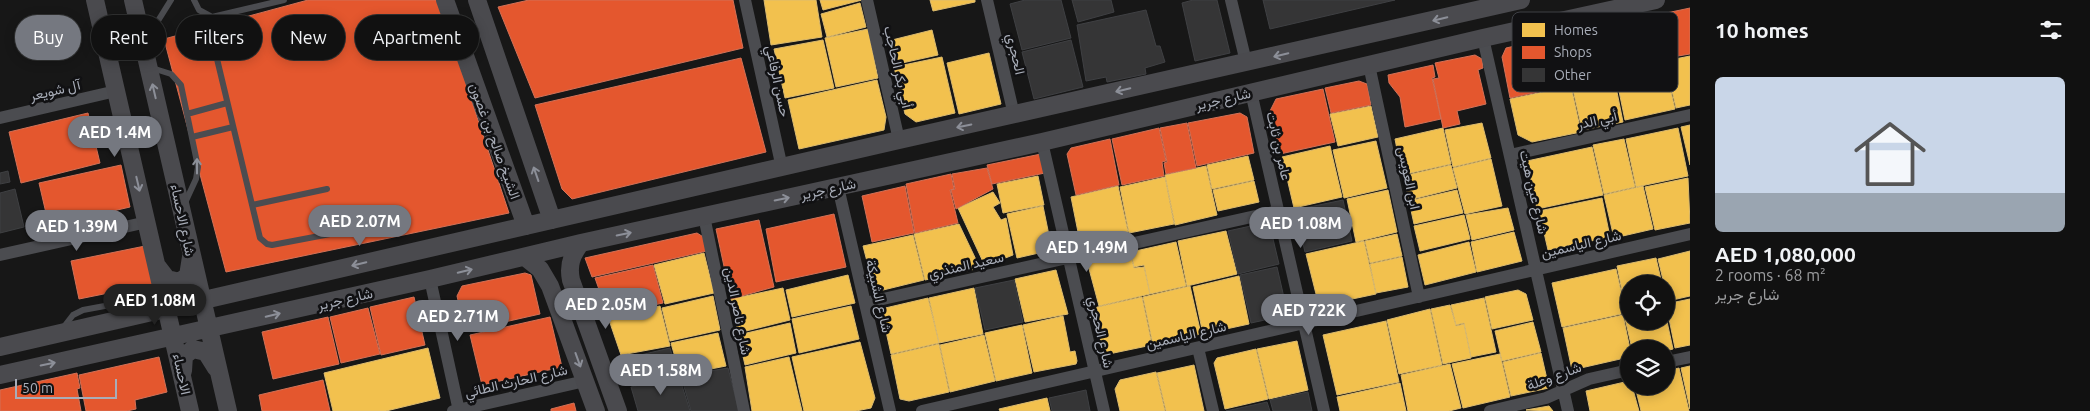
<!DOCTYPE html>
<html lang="en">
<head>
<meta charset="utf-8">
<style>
  :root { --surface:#111; --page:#1a1a1a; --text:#f1f3f6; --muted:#9c9d9f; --line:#303131; --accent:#757880 }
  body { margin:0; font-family:Ubuntu,Vazirmatn,sans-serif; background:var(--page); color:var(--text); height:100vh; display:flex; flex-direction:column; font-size:19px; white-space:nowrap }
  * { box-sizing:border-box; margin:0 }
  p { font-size:16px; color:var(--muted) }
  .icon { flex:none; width:28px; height:28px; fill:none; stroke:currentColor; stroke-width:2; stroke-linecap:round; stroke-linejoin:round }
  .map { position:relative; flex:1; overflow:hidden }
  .details { display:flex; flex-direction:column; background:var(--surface); width:400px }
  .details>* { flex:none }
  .banner { position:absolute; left:15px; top:15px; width:475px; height:45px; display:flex; gap:10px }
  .tools { position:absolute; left:1620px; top:275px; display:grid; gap:10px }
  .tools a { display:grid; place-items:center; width:55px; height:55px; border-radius:50%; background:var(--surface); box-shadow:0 2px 12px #0003,0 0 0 1px var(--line); font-size:25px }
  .scale { position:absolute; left:15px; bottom:12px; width:102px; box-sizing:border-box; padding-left:5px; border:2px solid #a8adb8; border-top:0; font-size:14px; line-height:18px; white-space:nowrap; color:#a8adb8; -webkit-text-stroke:4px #111113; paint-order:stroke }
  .price { position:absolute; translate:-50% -42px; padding:0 11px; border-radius:18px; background:var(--accent); color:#fff; font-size:16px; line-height:32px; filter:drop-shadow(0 1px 2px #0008) }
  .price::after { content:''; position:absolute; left:50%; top:30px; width:15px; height:11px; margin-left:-8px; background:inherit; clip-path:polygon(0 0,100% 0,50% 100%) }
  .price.selected { background:#222; color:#fff }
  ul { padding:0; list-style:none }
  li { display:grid; align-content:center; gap:10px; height:265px; padding:0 25px }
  li span { display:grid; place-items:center; height:155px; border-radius:8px; color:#555 }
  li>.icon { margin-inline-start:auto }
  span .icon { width:90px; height:90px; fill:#fffc; stroke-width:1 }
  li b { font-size:21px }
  h2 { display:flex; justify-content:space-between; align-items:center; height:60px; padding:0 25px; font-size:21px }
  .pill { padding:0 18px; border-radius:22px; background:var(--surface); box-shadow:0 2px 12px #0003,0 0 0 1px var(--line); font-size:18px; line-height:45px }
  .pill.selected { background:var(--accent); color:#fff }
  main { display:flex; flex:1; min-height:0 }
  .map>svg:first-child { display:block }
  .homes { fill:#f2c14e; stroke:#dcbb6e }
  .shops { fill:#e4572e; stroke:#d27157 }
  .building { fill:#353536; stroke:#3f4043 }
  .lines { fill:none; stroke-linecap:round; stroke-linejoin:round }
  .lane { stroke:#4b4c50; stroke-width:6 }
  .street { stroke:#4b4c50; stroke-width:12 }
  .secondary { stroke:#4a4a4e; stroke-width:18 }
  .oneway { stroke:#8c8f98 }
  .oneway2 { stroke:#8c9099 }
  .labels { text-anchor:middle; stroke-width:5; stroke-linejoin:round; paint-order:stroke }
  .street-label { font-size:14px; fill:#a8adb8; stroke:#111113 }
  .key { fill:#111113; stroke:#3e4045; stroke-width:1 }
  .key-label { font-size:14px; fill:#a8adb8 }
</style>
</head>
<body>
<main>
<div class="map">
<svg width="1690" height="411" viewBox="0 0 1690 411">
  <rect width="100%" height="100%" fill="#171717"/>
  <path class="homes" d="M764,0H816L822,37L771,45Z
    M820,0H862L823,10Z
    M930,0H975V2L933,11Z
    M860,3L866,27L827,37L821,14Z
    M868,29L878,78L836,87L825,38Z
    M932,30L938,55L893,65L888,41Z
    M823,40L834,88L785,98L774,49Z
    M989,53L1001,104L959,114L947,63Z
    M1690,56V105L1676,108L1665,61Z
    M942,57L955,113L916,122L905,114L894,67Z
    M1664,61L1675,109L1625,120L1615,72Z
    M1613,72L1623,122L1582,130L1571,81Z
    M877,80L886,117L884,130L799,149L788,100Z
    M1571,86L1581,132L1532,142L1518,135L1510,99Z
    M1371,106L1378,137L1338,146L1330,114Z
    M1482,123L1491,158L1453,167L1445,130Z
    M1690,125V165L1681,127Z
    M1443,128L1451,164L1402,175L1395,139Z
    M1678,128L1688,176L1636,187L1626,139Z
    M1624,139L1635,187L1604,194L1593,145Z
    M1376,141L1387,188L1344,198L1333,150Z
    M1330,146L1342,197L1294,208L1282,157Z
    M1592,147L1603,195L1537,209L1527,161Z
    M1248,156L1254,180L1212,189L1207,165Z
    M1491,159L1502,206L1465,214L1453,168Z
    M1451,165L1457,188L1409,200L1403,176Z
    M1206,166L1217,215L1175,225L1165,175Z
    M1038,176L1044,205L1003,213L997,184Z
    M1165,177L1174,224L1129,233L1120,187Z
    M1688,178L1690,223L1655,230L1645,187Z
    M1254,181L1259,202L1218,211L1213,190Z
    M1118,186L1128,232L1080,242L1071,197Z
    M1643,186L1653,229L1614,238L1604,195Z
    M1388,190L1397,232L1356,242L1347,199Z
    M1457,190L1463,213L1414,224L1409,201Z
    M993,192L1000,203L993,207L1001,220L1006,218L1013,255L985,266L958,208Z
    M1602,198L1610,237L1548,250L1539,211Z
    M1043,206L1052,250L1017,258L1007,214Z
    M1508,208L1514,230L1472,240L1466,215Z
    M1464,215L1470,239L1420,251L1414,226Z
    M959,224L980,268L925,280L914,234Z
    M1226,231L1237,274L1187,286L1178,241Z
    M1514,232L1522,261L1477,272L1471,242Z
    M1397,234L1402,256L1370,263L1365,241Z
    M913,235L924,280L875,292L863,246Z
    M1364,241L1376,294L1319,306L1306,254Z
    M1176,242L1186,286L1150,294L1144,265L1134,267L1131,252Z
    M1469,242L1476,272L1425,285L1418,255Z
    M1690,251V296L1668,301L1666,284H1664L1658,259Z
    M704,253L714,293L665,304L654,265Z
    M1130,253L1134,268L1144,267L1150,294L1099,306L1088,265L1091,262Z
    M1402,257L1408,287L1376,293L1370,264Z
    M1656,258L1662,284H1629V310L1626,311L1617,266Z
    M1616,269L1626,313L1562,327L1552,283Z
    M1056,270L1068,314L1025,322L1015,279Z
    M848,275L855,303L792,317L786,290Z
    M1239,276L1249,324L1203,334L1193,287Z
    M1190,286L1201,334L1153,345L1143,297Z
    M783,288L790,320L738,333L731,299Z
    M974,288L983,334L939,343L929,298Z
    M1518,290L1526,294L1533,320L1492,329L1485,297Z
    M713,296L720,330L670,341L662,308Z
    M1142,297L1152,345L1104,355L1093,308Z
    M928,298L939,343L891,354L881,309Z
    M1484,298L1496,352L1471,357L1464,323L1456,325L1451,305Z
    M1690,299V345L1675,348L1666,304Z
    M1450,305L1456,326L1464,324L1471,358L1443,364L1431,309Z
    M660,306L670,346L621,355L608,317Z
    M851,306L859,339L799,353L792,319Z
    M1430,309L1442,365L1399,374L1387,320Z
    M1629,313V321H1666V317L1673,349L1666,351V349H1632L1624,314Z
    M1623,315L1630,349H1629V357L1572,370L1563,328Z
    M1063,316L1070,352L1075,351L1077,361L1076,364L1034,372L1023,325Z
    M1386,321L1399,382L1337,395L1323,335Z
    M1533,322L1541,352L1502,361L1495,331Z
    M790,323L796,353L745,365L738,335Z
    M1022,325L1032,373L996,381L985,333Z
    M718,333L726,366L680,375L671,343Z
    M984,335L995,381L950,392L940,345Z
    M1297,341L1308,390L1269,399L1257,349Z
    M860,342L875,398L871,408L856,411H804L792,357Z
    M939,344L949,392L909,401L900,399L891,355Z
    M428,348L440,398L386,411H333L324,373Z
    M1256,349L1268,399L1225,409L1214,363L1217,358Z
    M1541,353L1549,388L1511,396L1503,362Z
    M1500,354L1510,397L1463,408L1452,364Z
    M789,357L802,411H752L745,367Z
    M1450,364L1461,408L1449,411H1408L1401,375Z
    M1194,365L1204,411H1166L1157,373Z
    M1690,366V409L1681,368Z
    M1679,368L1689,411H1641L1635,386H1666V371Z
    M1156,372L1165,411H1120L1115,389L1120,380Z
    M1629,381V386H1632L1639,411H1590L1586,391Z
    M1400,383L1406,411H1340L1337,397Z
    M1047,398L1050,411H1000L999,409Z
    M1549,406L1553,411L1526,410Z"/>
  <path class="shops" d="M308,0H438L509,213L226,272L164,39Z
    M529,0H733L743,48L535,98L498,7Z
    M1690,8V54L1666,58L1657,15Z
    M1560,36L1571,85L1510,98L1502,57L1506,48Z
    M1475,55L1482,59L1483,68L1478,70L1486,104L1457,111L1460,124L1443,128L1433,79L1439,78L1435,63Z
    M741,58L766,152L572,199L562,189L535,105Z
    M1433,65L1435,77L1432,78L1441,119L1405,127L1400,97L1389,83L1388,75Z
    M1359,81L1367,84L1371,105L1331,113L1325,88Z
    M1323,89L1335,142L1280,154L1270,111L1276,99Z
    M88,113L100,163L21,183L9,132Z
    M1240,113L1247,117L1254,153L1197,166L1188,123Z
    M1187,123L1196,168L1166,174L1164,163L1167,162L1160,128Z
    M1159,128L1166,161L1162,162L1164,176L1122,185L1112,139Z
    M1110,139L1119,185L1076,195L1067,154L1071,148Z
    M1041,154L1045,173L992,184L987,165Z
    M121,165L130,207L49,226L39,183Z
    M987,168L993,189L956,209L951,190L955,189L952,174Z
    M951,174L954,189L950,190L958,223L915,233L906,184Z
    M905,186L914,233L872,242L862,196Z
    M834,214L846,267L776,282L766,229Z
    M759,220L774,287L731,299L716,229Z
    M697,233L705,238L707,251L592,277L585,258Z
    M150,245L158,283L79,299L71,261Z
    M653,265L663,303L608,315L595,278Z
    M525,273L531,275L540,314L465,331L457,296L462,286Z
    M414,297L425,345L381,355L370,307Z
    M368,308L380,354L341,363L330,317Z
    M328,317L339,364L273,379L262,332Z
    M550,317L562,367L482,385L470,335Z
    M159,357L167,392L135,400L136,409L127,411H86L79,375Z
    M77,373L80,388L77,389L81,411H0V390Z
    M323,380L330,411H262L259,395Z
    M574,403L576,411H551V409Z"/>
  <path class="building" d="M1025,0H1061L1071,38L1022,50L1010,4Z
    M1072,0H1111L1114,12L1078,22Z
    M1193,0H1217L1230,53L1195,61L1182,3Z
    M1263,0H1395L1270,29Z
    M1146,10L1156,46H1160L1165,62L1145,68L1146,74L1107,82L1106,77L1086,81L1077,25Z
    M1071,40L1083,87L1034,99L1022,52Z
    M8,171L10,182L0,184V173Z
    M15,189L24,227L0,233V193Z
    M1343,200L1352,241L1305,252L1295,210Z
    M1269,222L1279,264L1238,274L1228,231Z
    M1277,267L1288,315L1251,323L1240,275Z
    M1014,280L1023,322L985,330L975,288Z
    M670,348L677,371L641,380L632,357Z
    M728,368L739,411H691L681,376Z
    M679,376L690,411H638L631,387Z
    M1086,390L1090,411H1052L1049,398Z
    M1308,392L1312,411H1273L1270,400Z
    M1267,402L1270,411H1226Z"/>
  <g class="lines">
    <path class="lane" d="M194,0L199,10L212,17L284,0
      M146,40L171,0
      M217,59L260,238L267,244L272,245L330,234
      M152,68L171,74L181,85L198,167L196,179L184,205
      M187,114L227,103
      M192,137L233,127
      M252,205L327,189
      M63,328L73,315L83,310L110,305L116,306L127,315"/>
    <path class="street" d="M745,0L782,168
      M867,0L899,140
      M987,0L1014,115
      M1231,0L1246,62
      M1483,38L1568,411
      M1369,65L1419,297
      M1251,92L1324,411
      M0,118L116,91
      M1042,142L1104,411
      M1510,155L1690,115
      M838,187L890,411
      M704,216L744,411
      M0,255L147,222
      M430,279L459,411
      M865,303L1278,211
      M1198,348L1213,411
      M1666,362L1690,357
      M453,411L585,381
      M922,411L1690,234
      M1490,411L1546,398L1589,379L1629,370"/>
    <path class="secondary" d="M95,0L190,411
      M133,0L228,411
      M445,0L526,226
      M477,0L552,220
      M581,243C571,255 568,266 571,280L618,411
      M525,257L540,269L550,286L596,411
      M157,266L167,279L179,282L188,276L191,257
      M0,347L899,140L1521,0
      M183,371L184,356L193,349L206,352L216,368
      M0,375L430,279L581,243L1042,142L1483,38L1656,0"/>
  </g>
  <defs><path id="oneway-shaft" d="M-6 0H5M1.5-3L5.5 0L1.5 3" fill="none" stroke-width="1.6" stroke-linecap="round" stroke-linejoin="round" transform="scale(1.25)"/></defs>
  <g class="oneway">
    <use href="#oneway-shaft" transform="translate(1440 19) rotate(167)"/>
    <use href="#oneway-shaft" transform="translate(1281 55) rotate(167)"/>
    <use href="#oneway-shaft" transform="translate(1123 90) rotate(167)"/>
    <use href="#oneway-shaft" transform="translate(154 91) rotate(-103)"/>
    <use href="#oneway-shaft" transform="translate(964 126) rotate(168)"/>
    <use href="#oneway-shaft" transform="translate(536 174) rotate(-109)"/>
    <use href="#oneway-shaft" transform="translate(138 184) rotate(77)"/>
    <use href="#oneway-shaft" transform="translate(782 199) rotate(-12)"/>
    <use href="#oneway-shaft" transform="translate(624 234) rotate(-12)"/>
    <use href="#oneway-shaft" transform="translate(359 264) rotate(167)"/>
    <use href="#oneway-shaft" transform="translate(465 271) rotate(-14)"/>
    <use href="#oneway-shaft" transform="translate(273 315) rotate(-13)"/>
    <use href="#oneway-shaft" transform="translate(578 360) rotate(70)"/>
    <use href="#oneway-shaft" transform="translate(48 364) rotate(-12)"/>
  </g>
  <use class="oneway2" href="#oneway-shaft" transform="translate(197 166) rotate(-90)"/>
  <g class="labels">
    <g class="street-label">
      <text transform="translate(1016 54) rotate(77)" y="5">الحجري</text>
      <text transform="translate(898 67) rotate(77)" y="5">أبي بكر الحاجب</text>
      <text transform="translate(778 81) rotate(78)" y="5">حسن الرفاعي</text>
      <text transform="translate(55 90) rotate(-13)" y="5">آل شويعر</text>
      <text transform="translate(1223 99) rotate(-13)" y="5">شارع جرير</text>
      <text transform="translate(1597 120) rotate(-13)" y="5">أبي الدر</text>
      <text transform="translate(495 141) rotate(70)" y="5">الشيخ صالح بن غصون</text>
      <text transform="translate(1279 146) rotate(77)" y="5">عامر بن ثابت</text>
      <text transform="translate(1409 178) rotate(78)" y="5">ابن العويس</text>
      <text transform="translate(828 189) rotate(-12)" y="5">شارع جرير</text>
      <text transform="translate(1534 192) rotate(77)" y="5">شارع عين هيت</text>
      <text transform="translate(183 220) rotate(78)" y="5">شارع الاحساء</text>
      <text transform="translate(1581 244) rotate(-13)" y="5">شارع الياسمين</text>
      <text transform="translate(966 265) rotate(-13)" y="5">سعيد المنذري</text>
      <text transform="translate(879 296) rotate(77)" y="5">شارع الشبيكة</text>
      <text transform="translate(345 299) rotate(-13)" y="5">شارع جرير</text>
      <text transform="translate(738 311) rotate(79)" y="5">شارع ناصر الدين</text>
      <text transform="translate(1101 332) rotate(77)" y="5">شارع الحجري</text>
      <text transform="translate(1186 335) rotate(-13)" y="5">شارع الياسمين</text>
      <text transform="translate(182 374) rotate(78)" y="5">الاحساء</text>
      <text transform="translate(1554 376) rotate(-20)" y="5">شارع وعلة</text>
      <text transform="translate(516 381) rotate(-13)" y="5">شارع الحارث الطائي</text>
    </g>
  </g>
  <rect x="1512" y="12" width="166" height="80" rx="8" class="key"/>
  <rect x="1522" y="23" width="23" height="14" fill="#f2c14e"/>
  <rect x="1522" y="46" width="23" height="13" fill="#e4572e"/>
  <rect x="1522" y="68" width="23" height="14" fill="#353536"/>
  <g class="key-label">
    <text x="1554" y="35">Homes</text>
    <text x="1554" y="57">Shops</text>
    <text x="1554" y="80">Other</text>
  </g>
</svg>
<div class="tools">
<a><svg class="icon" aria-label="locate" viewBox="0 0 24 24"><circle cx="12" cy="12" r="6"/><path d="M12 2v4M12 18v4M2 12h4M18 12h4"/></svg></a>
<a><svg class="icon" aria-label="layers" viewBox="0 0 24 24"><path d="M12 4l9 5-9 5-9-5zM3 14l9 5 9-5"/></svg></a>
</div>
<div class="scale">50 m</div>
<b class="price" style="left:115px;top:158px">AED 1.4M</b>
<b class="price" style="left:360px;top:247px">AED 2.07M</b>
<b class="price" style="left:1301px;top:249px">AED 1.08M</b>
<b class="price" style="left:77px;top:252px">AED 1.39M</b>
<b class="price" style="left:1087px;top:273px">AED 1.49M</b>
<b class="price selected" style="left:155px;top:326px">AED 1.08M</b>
<b class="price" style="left:606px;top:330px">AED 2.05M</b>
<b class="price" style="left:1309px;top:336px">AED 722K</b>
<b class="price" style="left:458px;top:342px">AED 2.71M</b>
<b class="price" style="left:661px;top:396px">AED 1.58M</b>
<div class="banner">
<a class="pill selected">Buy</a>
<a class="pill">Rent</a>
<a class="pill">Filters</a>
<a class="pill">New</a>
<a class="pill">Apartment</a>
</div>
</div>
<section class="details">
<h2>10 homes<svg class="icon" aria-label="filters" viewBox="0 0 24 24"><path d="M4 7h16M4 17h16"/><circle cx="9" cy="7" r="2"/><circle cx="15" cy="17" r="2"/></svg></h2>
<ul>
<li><span style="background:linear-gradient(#c9d6e8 75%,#9aa5b1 0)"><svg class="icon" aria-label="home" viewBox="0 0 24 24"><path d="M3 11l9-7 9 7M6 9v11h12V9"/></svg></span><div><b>AED 1,080,000</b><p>2 rooms · 68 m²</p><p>شارع جرير</p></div></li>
</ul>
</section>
</main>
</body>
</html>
